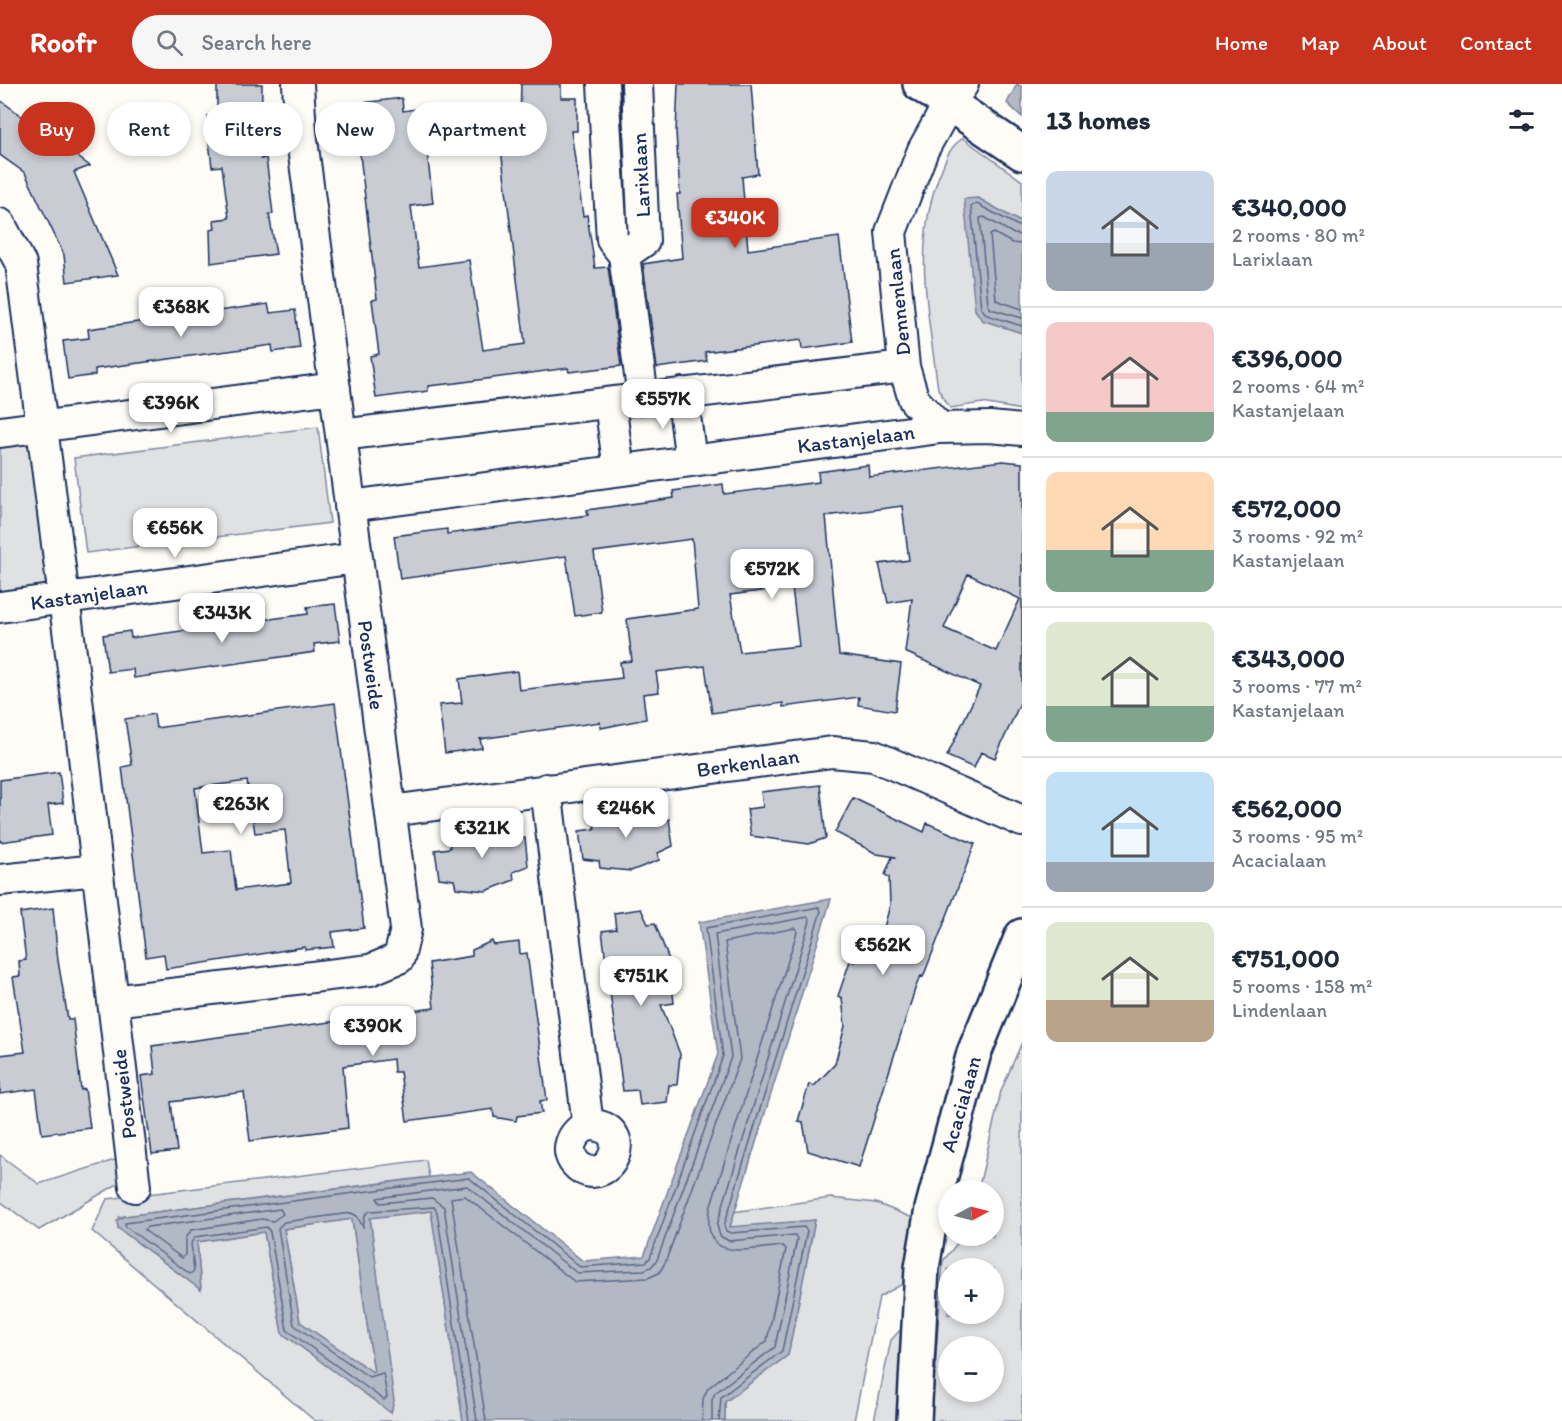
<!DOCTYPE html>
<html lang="en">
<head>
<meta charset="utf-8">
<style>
  :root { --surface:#fff; --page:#f6f6f7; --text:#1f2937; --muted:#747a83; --line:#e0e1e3; --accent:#c8321e }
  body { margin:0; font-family:Itim,sans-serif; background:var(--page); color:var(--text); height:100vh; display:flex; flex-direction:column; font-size:22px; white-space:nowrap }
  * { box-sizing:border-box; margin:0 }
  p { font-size:20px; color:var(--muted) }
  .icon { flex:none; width:33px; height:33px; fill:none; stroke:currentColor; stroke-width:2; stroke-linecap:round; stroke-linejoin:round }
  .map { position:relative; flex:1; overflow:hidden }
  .details { display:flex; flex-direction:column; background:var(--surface); width:540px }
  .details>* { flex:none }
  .guide { position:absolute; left:18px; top:18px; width:570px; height:54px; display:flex; gap:12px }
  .needle { width:39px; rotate:83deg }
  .controls { position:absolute; left:938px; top:1096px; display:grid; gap:12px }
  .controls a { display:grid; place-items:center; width:66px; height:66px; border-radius:50%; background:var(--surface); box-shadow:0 3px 9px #0003; font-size:30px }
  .price { position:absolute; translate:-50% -51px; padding:0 14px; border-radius:12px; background:#fff; color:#222; font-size:20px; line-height:39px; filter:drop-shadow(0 2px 3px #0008) }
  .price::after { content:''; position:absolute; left:50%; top:36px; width:18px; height:14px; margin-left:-9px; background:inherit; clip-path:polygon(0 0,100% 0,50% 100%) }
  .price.on { background:var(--accent); color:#fff }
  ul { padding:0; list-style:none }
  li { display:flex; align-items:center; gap:18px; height:150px; padding:0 24px }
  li+li { border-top:2px solid var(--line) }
  li span { display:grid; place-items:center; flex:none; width:168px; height:120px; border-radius:12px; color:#555 }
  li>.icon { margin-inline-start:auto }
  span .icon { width:72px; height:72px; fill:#fffc; stroke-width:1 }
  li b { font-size:26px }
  h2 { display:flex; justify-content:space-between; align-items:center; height:72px; padding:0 24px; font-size:26px }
  .pill { padding:0 21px; border-radius:27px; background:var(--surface); box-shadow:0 3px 9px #0003; font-size:21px; line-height:54px }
  .pill.on { background:var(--accent); color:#fff }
  header { display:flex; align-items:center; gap:36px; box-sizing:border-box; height:84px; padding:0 30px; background:var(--accent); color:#fff }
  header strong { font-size:28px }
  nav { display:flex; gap:33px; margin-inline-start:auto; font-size:21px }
  .search { width:420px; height:54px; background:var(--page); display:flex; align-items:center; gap:15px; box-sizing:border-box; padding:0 21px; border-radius:33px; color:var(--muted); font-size:22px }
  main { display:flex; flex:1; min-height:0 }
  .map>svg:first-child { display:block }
  .green { fill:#e0e1e3; stroke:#7e88a0; stroke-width:1.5; fill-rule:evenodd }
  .water { fill:#b3b8c5; stroke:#76819c; stroke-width:1.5; fill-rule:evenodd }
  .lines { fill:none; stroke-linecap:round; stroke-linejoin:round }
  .shore { stroke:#586687; stroke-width:1.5 }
  .building { fill:#c9ccd3; stroke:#1b2f5e; stroke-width:1.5; fill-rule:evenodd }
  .street-casing { stroke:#1b2f5e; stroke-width:34 }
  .secondary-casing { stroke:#1b2f5e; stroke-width:38 }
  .street { stroke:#fdfcf7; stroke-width:30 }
  .secondary { stroke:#fdfcf7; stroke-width:33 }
  .labels { text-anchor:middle; stroke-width:4.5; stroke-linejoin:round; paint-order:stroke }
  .street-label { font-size:21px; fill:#1b2f5e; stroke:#fdfcf7 }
</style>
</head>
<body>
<header>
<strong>Roofr</strong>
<div class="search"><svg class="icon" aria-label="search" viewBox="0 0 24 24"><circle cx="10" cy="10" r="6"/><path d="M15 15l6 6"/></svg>Search here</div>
<nav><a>Home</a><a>Map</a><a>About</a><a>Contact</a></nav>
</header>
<main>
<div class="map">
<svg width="1022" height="1337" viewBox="0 0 1022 1337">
  <rect width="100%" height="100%" fill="#fdfcf7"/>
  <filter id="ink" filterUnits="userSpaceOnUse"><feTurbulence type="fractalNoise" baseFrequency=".0167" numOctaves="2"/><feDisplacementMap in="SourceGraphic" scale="12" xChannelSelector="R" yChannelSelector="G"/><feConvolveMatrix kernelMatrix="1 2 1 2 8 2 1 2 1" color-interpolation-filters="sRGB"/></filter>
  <g filter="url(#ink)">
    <path class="green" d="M963,54L1022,97V139L978,114L982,236L1022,249V326L982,319L950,324L938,305C929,232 912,163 939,92C946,76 948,64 963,54Z
      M318,343L330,439L86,469L74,374Z
      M29,352L47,509L0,516V356Z
      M1022,958V1337H931L943,1177L963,1152H993V1107H978L1001,1007ZM948,1185H993V1230H948ZM948,1263H993V1308H948Z
      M0,1071L39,1100L124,1073L126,1095L39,1146L0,1117Z
      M426,1076L429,1093L125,1132L119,1133L118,1144L201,1206L197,1158L264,1148L282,1249L391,1328L393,1317L370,1133L431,1127L463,1337H315L92,1147L107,1115Z
      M831,1114L876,1119L915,1135L908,1197L879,1213L854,1337H725V1318L788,1271L815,1136L730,1144L733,1128Z
      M352,1135L374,1289L300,1238L284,1145Z
      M904,1242L899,1337H874L891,1256Z"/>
    <path class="water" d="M1017,0L1022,3V33L1007,19Z
      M978,114L1022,139V249L982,236L975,226L964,115Z
      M831,815L730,1143L815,1136L788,1271L725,1318V1337H463L431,1127L370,1134L394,1317L391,1329L282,1249L264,1148L197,1158L201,1206L118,1144L117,1136L125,1132L471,1088L583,1177L644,1172L718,970L699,838ZM352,1135L374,1288H373L300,1238L284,1145Z"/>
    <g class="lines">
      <path class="shore" d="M1022,144L977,120L971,122L981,224L987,231L1022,242
        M1022,151L1014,150L984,133L980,134L988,221L991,225L1022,234
        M1022,160L1012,159L994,149L990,151L996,216L1022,225
        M280,1125L283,1130L273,1137L262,1135L191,1146L185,1154V1171L182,1174L144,1146L147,1143Z
        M469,1337L437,1128L434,1123L370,1127L365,1131L363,1143L357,1132L351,1129L284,1138L278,1144L294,1241L369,1293L383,1289L387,1313L384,1316L287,1246L270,1148L267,1143L195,1153L191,1159L194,1187L190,1190L126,1143L125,1139L469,1094L580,1183L646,1178L650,1174L723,972L706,844L819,823L821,827L724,1142L726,1147L731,1149L804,1143L807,1147L782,1267L721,1313L719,1337
        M477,1337L444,1123L432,1114L380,1119L377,1114L467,1102L577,1189L644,1186L651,1183L657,1176L731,973L715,850L808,833L810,837L717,1141L720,1152L729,1157L795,1151L797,1155L775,1263L715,1309L712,1316V1337
        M486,1337L451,1114L465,1112L575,1198L648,1194L659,1189L665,1179L740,975L725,858L795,844L797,848L711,1121C698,1180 745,1165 783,1162L786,1165L767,1257L708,1304L703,1315L702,1337"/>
    </g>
    <path class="building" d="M217,0H262L261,75L266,74L273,130H269L276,170L211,179L210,146L215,145L214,136L229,134L222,82L212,83L209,57L208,32L217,31Z
      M521,0H561V14H577V47H571L583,132L587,131L595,184L608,183L621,282L569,288L568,284L456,299L428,302V307L376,314L370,272L379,270L372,216L377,215L354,20L402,14L403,27L422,24L433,119L411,122L419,183L469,176L483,266L525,260L498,41L520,38Z
      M678,0H751L758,90L742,93L748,166L839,153L852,258L802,265L801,256L705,268L707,277L657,284L643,180L682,174L677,110H680L676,48Z
      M0,16L90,82L74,88L118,191L67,198L64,171L25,89L0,71Z
      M268,220L270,229L295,226L300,264L273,268L272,261L95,285V291L68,295L63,257L89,254L88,245Z
      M1003,377L1022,379V615L995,674L981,668L974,684L947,672L980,602L905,568L912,515L888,519L879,480L909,476L902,422L826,432L839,571L901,580L895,627L858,621L859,613L783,623V619L712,629L705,582L656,588L659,608L643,610L646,635L601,644L600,638L480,655L482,664L445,669L439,621L462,619L459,595L517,587L519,606L622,594L620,578L632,577L627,535L698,525L692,455L594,468L602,528L575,532L566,472L400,495L394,452L447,445V450L588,431L587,426L674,414L673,407L723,400L724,410L819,398L818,388L868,381L869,393ZM968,490L1020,515L996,567L944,544ZM792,503L799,562L740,568L730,511Z
      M335,520L340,557L314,560L315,568L134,594L133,585L108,588L103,551L130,547L131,554L232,540L308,530L307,523Z
      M335,619L364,844L332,848L334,863L305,866V863L166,885L164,870L146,873L122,683L132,681L125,635L154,630L156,644ZM247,697L255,749L285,746L291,799L236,806L231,766L203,769L195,704Z
      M59,688L63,719L48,721L52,751L0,758V696Z
      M820,701L826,754L809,760L751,752L747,725L763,723L761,708Z
      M853,714L924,748L927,739L975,760L923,893L921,892L916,902L859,1083L808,1067L803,1038L798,1037L809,1000L814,1002L835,980L845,942L842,914L838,912L850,877L855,878L877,857L880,859L890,821L889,793L885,791L892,773H896L877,770L835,748Z
      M652,723L654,737L669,735L673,762L658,769L659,776L631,787L600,784L599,777L583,775L579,747L595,745L593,731Z
      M507,742L509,757L525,754L528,782L513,788L514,796L486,807L456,804L454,796L439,794L435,766L450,764L449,750Z
      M53,824L58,877L68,935H73L81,1006L85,1005L90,1044L42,1050L36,1005L0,1010V971L25,968L13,893L20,892L19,877L26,876L20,829Z
      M641,825L648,840L655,839L669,876L674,919L661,921L680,970L677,1001H669L667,1018L640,1021L638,1006L623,1007L602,847L616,845L614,829Z
      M492,857L494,861L519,858L520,870L527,869L547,1016L540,1017L542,1029L517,1032L516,1037L494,1033L493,1025L407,1037L400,988H394L393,975L343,982L348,1044L250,1057L244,1008L171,1018L177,1067L152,1070L141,992L155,990L152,962L434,924L429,879L472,872V866Z"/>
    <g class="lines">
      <defs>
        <path id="street" d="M603,0L612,156L624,171L643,314
          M0,140L21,180L80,639L135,1103
          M624,171L644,157L637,0
          M682,309L691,377
          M610,319L619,386
          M940,344L914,316L904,283L891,148L923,66L948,21L963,0
          M0,348L335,304
          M341,351L904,283
          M350,422L940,344L990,343L1022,346
          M0,523L357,474
          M546,705L588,1041C639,1040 610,1108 578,1082C562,1068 572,1048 588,1041
          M391,727L832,668L874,672L1022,737
          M0,796L97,786
          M113,917L370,886L399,874L406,845L301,48L298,0"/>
        <path id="secondary" d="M920,0L1022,69
          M914,1337L922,1184L932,1125L974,969L1022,852"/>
      </defs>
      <use href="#street" class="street-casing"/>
      <use href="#secondary" class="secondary-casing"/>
      <use href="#street" class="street"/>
      <use href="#secondary" class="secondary"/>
    </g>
  </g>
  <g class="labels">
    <g class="street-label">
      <text transform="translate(641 91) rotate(-93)" y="7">Larixlaan</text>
      <text transform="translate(898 218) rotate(-96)" y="7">Dennenlaan</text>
      <text transform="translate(856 355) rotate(-7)" y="7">Kastanjelaan</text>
      <text transform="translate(89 511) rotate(-8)" y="7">Kastanjelaan</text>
      <text transform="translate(371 581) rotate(82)" y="7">Postweide</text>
      <text transform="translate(748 679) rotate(-8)" y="7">Berkenlaan</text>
      <text transform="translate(124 1010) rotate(-97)" y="7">Postweide</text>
      <text transform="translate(961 1020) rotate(-74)" y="7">Acacialaan</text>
    </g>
  </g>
</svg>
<div class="controls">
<a><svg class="needle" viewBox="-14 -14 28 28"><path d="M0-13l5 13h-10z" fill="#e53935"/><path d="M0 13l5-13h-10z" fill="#747a83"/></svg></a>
<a>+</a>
<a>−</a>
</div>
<b class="price on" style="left:735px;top:165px">€340K</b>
<b class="price" style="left:181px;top:254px">€368K</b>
<b class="price" style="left:663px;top:346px">€557K</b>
<b class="price" style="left:171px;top:350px">€396K</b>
<b class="price" style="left:175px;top:475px">€656K</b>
<b class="price" style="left:772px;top:516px">€572K</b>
<b class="price" style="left:222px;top:560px">€343K</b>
<b class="price" style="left:241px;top:751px">€263K</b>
<b class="price" style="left:626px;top:755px">€246K</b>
<b class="price" style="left:482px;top:775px">€321K</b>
<b class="price" style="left:883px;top:892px">€562K</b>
<b class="price" style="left:641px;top:923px">€751K</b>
<b class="price" style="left:373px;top:973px">€390K</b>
<div class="guide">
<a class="pill on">Buy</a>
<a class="pill">Rent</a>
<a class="pill">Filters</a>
<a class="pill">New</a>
<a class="pill">Apartment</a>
</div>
</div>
<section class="details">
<h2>13 homes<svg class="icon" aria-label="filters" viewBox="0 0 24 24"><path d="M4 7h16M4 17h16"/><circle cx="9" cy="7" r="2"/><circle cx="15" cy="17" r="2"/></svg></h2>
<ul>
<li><span style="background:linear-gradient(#c9d6e8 60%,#9aa5b1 0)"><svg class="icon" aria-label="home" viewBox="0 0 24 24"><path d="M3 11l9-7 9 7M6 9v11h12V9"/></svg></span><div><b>€340,000</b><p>2 rooms · 80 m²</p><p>Larixlaan</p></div></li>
<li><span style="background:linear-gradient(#f6c9c9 75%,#7fa58c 0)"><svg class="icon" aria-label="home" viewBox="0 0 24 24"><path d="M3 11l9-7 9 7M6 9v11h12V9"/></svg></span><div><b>€396,000</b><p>2 rooms · 64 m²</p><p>Kastanjelaan</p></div></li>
<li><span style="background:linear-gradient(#ffd9b3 65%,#7fa58c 0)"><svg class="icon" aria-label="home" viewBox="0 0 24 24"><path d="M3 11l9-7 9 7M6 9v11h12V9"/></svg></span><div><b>€572,000</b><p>3 rooms · 92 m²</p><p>Kastanjelaan</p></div></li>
<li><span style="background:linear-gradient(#dfe7d0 70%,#7fa58c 0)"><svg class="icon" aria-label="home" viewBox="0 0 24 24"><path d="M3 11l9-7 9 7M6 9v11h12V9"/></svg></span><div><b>€343,000</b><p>3 rooms · 77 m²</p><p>Kastanjelaan</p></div></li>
<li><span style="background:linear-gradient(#bfe0f5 75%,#9aa5b1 0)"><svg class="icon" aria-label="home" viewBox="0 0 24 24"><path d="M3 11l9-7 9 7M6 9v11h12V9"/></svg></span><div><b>€562,000</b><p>3 rooms · 95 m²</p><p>Acacialaan</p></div></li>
<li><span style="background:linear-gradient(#dfe7d0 65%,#b9a48a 0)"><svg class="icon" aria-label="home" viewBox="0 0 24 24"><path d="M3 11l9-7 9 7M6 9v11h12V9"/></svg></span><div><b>€751,000</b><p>5 rooms · 158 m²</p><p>Lindenlaan</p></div></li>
</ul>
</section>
</main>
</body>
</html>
